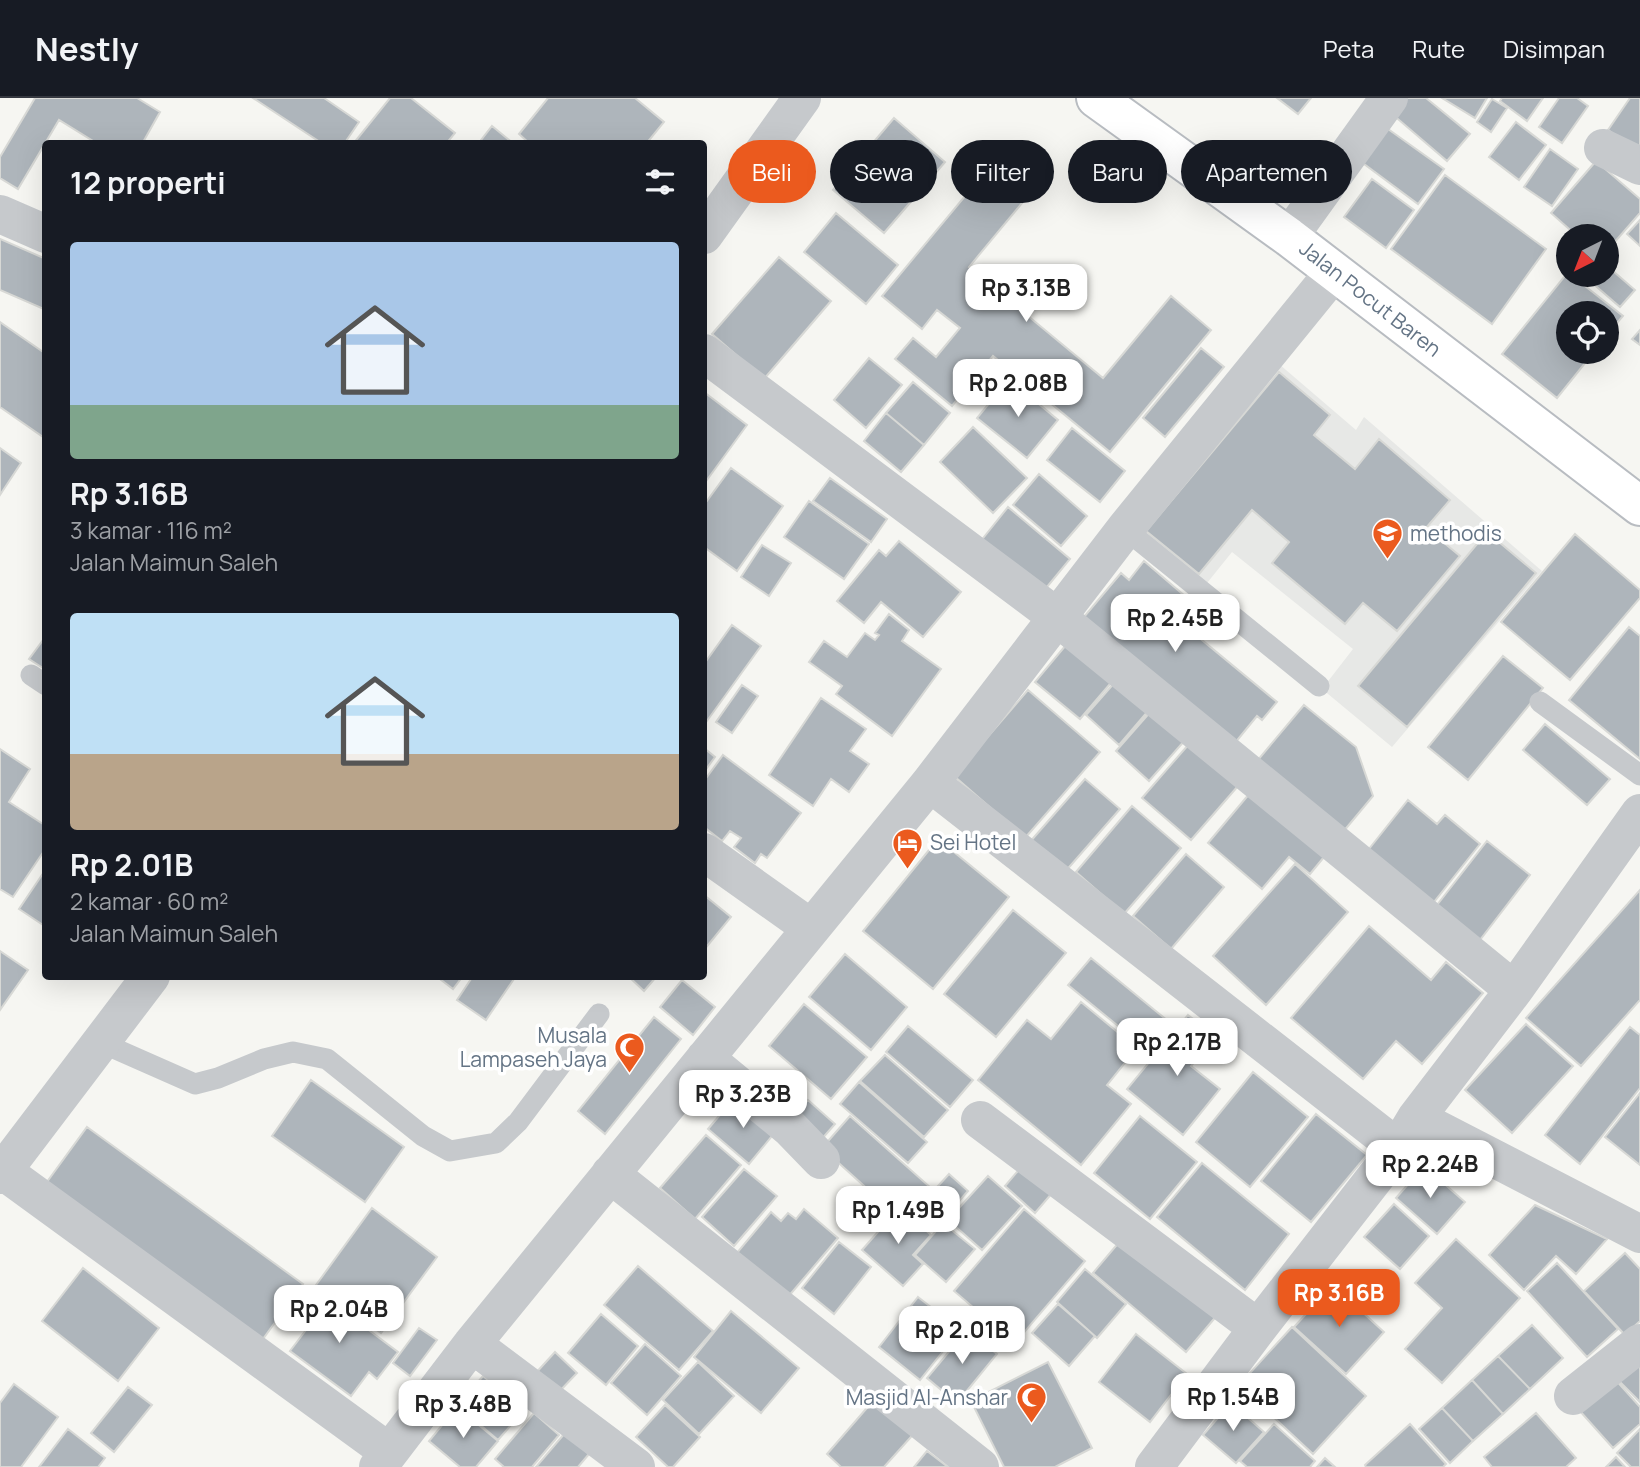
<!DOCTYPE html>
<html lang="id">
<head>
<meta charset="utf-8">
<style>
  :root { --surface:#171b24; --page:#242831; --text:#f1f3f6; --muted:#9ea1a6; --line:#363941; --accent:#eb5a1e }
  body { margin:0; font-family:Manrope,sans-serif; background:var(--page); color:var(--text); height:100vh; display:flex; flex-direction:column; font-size:26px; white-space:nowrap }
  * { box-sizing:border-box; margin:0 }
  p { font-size:23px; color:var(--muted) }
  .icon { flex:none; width:38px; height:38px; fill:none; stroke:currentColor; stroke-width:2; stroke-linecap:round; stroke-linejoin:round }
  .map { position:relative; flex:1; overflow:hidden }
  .details { position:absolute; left:42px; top:42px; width:665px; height:840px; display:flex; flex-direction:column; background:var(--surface); border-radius:7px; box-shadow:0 7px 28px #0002 }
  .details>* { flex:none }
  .top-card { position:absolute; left:728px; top:42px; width:665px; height:63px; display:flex; gap:14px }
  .needle { width:46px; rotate:222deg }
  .fabs { position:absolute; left:1556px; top:126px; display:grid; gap:14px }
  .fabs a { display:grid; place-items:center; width:63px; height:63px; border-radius:50%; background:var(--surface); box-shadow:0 7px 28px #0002; font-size:35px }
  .price { position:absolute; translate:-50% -60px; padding:0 16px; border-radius:14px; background:#fff; color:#222; font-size:23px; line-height:46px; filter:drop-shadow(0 2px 4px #0008) }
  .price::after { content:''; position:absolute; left:50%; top:42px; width:21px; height:16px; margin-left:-10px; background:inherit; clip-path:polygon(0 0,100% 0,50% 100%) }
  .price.on { background:var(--accent); color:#fff }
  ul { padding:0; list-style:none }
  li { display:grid; align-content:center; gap:14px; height:371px; padding:0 28px }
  li span { display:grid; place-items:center; height:217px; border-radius:7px; color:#555 }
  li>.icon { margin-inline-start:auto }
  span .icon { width:126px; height:126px; fill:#fffc; stroke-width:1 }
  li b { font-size:30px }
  h2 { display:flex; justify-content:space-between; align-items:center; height:84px; padding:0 28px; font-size:30px }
  .pill { padding:0 24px; border-radius:32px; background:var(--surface); box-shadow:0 7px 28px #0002; font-size:24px; line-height:63px }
  .pill.on { background:var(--accent); color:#fff }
  header { display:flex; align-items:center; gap:42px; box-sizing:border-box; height:98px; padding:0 35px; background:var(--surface); border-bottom:2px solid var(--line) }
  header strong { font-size:33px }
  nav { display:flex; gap:38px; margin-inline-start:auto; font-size:24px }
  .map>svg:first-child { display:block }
  .built { fill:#e7e8e6 }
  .building { fill:#aeb5bb; stroke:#d7d8d5; stroke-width:2 }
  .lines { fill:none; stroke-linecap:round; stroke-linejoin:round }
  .secondary-casing { stroke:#b8bcc1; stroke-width:42 }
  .service { stroke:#c6c9cc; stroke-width:21 }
  .minor { stroke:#c6c9cc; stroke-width:38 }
  .secondary { stroke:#fff; stroke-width:38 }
  .labels { text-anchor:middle; stroke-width:7; stroke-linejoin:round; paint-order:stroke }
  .street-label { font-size:21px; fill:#647485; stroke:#fff }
  .poi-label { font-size:21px; fill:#647485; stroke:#fff; text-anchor:start }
</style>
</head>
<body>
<header>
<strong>Nestly</strong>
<nav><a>Peta</a><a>Rute</a><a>Disimpan</a></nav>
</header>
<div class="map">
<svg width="1640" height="1369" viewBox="0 0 1640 1369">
  <rect width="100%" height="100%" fill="#f6f6f2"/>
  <path class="built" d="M1272,260L1356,332L1364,319L1542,473L1392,649L1322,591L1353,551L1232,454L1203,490L1127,428Z"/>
  <path class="building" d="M35,0H137L160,14L142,46H98L59,22L18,91L0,80V59Z
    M253,0H324L359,24L344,46H323Z
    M390,0H411L455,35L446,46H353Z
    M548,0H635L664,24L646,46H530L519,36Z
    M1277,0H1311L1298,16Z
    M1406,0H1426L1470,36L1447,63L1392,16Z
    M1442,0H1487L1475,20Z
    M1502,0H1543L1527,23L1500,3Z
    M1559,0H1577L1588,8L1562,45L1539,29Z
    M1630,0H1640V54L1608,32Z
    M1492,1L1507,10L1491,34L1477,24Z
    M894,20L945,64L884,135L833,92Z
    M1516,24L1546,47L1519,82L1489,59Z
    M1381,26L1444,71L1418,106L1356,60Z
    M492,28L514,46H478Z
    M1550,51L1578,71L1552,108L1524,89Z
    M1000,56L1037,87L969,169L1103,280L1171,198L1211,232L1110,354L993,258L952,308L895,261L913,240L936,259L960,230L937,212L922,231L882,198Z
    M1596,63L1640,101V115L1606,154V138H1577L1551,115Z
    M1445,77L1546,151L1492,226L1391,151Z
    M1372,81L1414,112L1386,150L1344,119Z
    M836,115L898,167L866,206L804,154Z
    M1640,122V148L1627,136Z
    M0,141L46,161V212L0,192Z
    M779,159L831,203L764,281L712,236Z
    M1606,167L1635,192L1620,209L1583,177H1606Z
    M1568,174V177H1571L1623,218L1606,238V215H1568V254H1594L1557,300L1502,256Z
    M0,224L46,256V341L0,309Z
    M1640,232V247L1632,241Z
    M1201,250L1224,269L1165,339L1143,320Z
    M869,260L902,287L866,330L834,302Z
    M1279,274L1330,317L1314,337L1355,371L1379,341L1450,402L1426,430L1460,458L1397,533L1363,505L1345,526L1272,465L1289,444L1252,412L1199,476L1146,433Z
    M1009,281L1058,322L1027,360L977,320Z
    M913,284L950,315L924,347L886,315Z
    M704,294L747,327L704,386Z
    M886,315L924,347L901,374L864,343Z
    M973,329L1027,380L993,415L940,364Z
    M1072,330L1125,373L1100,404L1047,362Z
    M0,350L21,365L0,397Z
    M731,370L783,408L737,473L704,449V407Z
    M1039,376L1087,418L1061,448L1013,407Z
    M830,380L887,421L871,444L813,403Z
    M809,403L869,446L844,481L784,439Z
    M1008,409L1070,461L1042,495L980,444Z
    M1487,434L1536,475L1407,629L1358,588Z
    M1575,436L1640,492V500L1570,582L1501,524Z
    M899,443L961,494L923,539L881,504L864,525L837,503L879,452L886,458Z
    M762,447L791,465L769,498L741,479Z
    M1144,463L1193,505L1179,523L1277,604L1262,622L1257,618L1230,651L1078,526L1121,475L1129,482Z
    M889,516L909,532L902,543L941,571L892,638L836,596L842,588L809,564L824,543L847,559L865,535L875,542L879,537L875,535Z
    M732,527L761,548L704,627V566Z
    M1629,529L1640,538V661L1569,602Z
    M46,538V572L29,561Z
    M1071,541L1116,579L1080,621L1035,584Z
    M1503,558L1543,590L1468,682L1428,649Z
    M1116,583L1149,612L1119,647L1086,617Z
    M742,587L758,598L732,635L716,624Z
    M1028,592L1100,654L1025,740L954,678Z
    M821,600L866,631L850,653L869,666L849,694L831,681L813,708L769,677Z
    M1304,607L1356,649L1373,698L1343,734L1257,663Z
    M1152,612L1186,641L1149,683L1116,653Z
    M1545,626L1610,681L1587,707L1523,652Z
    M1189,646L1238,688L1191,742L1142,700Z
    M704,650L715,659L704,674Z
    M0,651L30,671L9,704L46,728V750L13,799L0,791Z
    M723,657L801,715L767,760L761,756L755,765L734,749L741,740L730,733L722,743L704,729V683Z
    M1085,681L1120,711L1064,775L1029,745Z
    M1250,695L1324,759L1310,776L1289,759L1262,791L1208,745Z
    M1408,702L1437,726L1445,717L1480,746L1426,814L1361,761Z
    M1132,708L1181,750L1124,816L1076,774Z
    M938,741L1009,799L933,891L863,833Z
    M1487,743L1530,777L1473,851L1430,816Z
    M1186,756L1224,789L1171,851L1133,818Z
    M1295,766L1348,814L1266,907L1213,858Z
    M46,771V829L19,811Z
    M1640,792V902L1581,968L1526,920Z
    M704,797L731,819L704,852Z
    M1013,812L1066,855L996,939L944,896Z
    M1369,828L1431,882L1446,864L1483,895L1422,966L1396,943L1363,981L1291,920Z
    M0,853L28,872L0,912Z
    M845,856L907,909L871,952L809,899Z
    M1091,860L1168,923L1145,950L1068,887Z
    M436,878H463L453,891Z
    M473,878H516L486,922L457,902Z
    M628,878H657L644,893Z
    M682,882L715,909L693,937L660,909Z
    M1081,904L1137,950L1107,987L1131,1006L1081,1067L978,982L1027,922L1051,941Z
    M804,906L867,959L831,1001L769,948Z
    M1188,917L1216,939L1191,968L1220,991L1183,1037L1127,991Z
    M654,919L681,941L605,1036L578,1013Z
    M1526,926L1573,968L1512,1035L1465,992Z
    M908,928L973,982L950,1009L886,954Z
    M1630,929L1640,937V990L1580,1066L1545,1037Z
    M885,957L948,1012L924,1039L860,983Z
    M1253,974L1308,1019L1250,1089L1196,1044Z
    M311,982L404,1049L365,1104L272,1038Z
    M859,984L927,1044L908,1065L840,1006Z
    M1640,995V1067L1605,1039Z
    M736,998L777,1032L749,1066L708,1031Z
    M808,1002L835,1026L820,1043L793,1018Z
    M1316,1016L1367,1057L1311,1124L1261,1083Z
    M850,1018L931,1090L910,1114L891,1096L883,1105L822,1050Z
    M1140,1018L1197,1064L1150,1121L1094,1075Z
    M87,1029L303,1186L260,1245L44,1088Z
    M706,1037L741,1067L695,1121L660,1090Z
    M1029,1060L1059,1087L1035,1115L1005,1088Z
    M1202,1065L1289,1136L1245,1192L1157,1119Z
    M1424,1068L1465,1104L1437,1136L1396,1100Z
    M744,1071L777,1098L734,1148L702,1119Z
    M949,1076L968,1093L938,1127L918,1110Z
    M988,1078L1022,1108L982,1152L948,1122Z
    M1394,1106L1429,1138L1400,1171L1364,1139Z
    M1535,1107L1607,1141L1576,1176L1556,1158L1524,1192L1489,1157Z
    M900,1109L931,1137L913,1157L923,1166L903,1188L862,1152Z
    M372,1110L437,1159L381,1235L316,1187Z
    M804,1111L838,1140L788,1199L736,1156L771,1114L781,1123L788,1115L796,1121Z
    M1024,1111L1085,1163L1015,1245L954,1193Z
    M943,1125L975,1151L946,1184L915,1157Z
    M1126,1136L1219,1215L1186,1254L1093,1175Z
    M1456,1141L1520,1200L1442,1285L1405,1251L1442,1210L1415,1185Z
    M839,1144L871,1169L834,1216L802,1190Z
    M1625,1155L1640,1171V1223L1625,1237L1584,1193Z
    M1557,1165L1618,1231L1587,1259L1527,1193Z
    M638,1168L713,1233L679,1272L604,1207Z
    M83,1170L159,1230L118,1283L42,1223Z
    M1085,1171L1126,1206L1097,1240L1057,1204Z
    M1333,1187L1384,1234L1346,1276L1294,1229Z
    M314,1191L398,1254L377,1281L369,1274L351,1298L290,1253L309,1228L294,1217Z
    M918,1199L960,1232L920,1282L879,1249Z
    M1058,1206L1095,1238L1069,1268L1032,1235Z
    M731,1213L799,1270L761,1315L694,1259Z
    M601,1216L638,1248L606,1287L568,1255Z
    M1532,1227L1563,1260L1530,1291L1498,1258Z
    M1292,1229L1366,1298L1313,1356L1239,1287Z
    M419,1230L437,1242L410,1278L393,1265Z
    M967,1232L997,1256L957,1305L927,1280Z
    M1136,1236L1187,1276L1150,1324L1099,1284Z
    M645,1246L681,1278L647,1317L611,1285Z
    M555,1254L577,1275L556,1297L534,1277Z
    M1498,1258L1530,1291L1503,1316L1472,1282Z
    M1640,1259V1304L1617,1281Z
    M698,1264L734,1298L699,1336L663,1302Z
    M1048,1264L1092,1350L1055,1369H1004L971,1303Z
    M483,1278L524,1312L498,1342L458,1308Z
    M1614,1280L1640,1309V1326L1613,1350L1579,1312Z
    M1472,1282L1503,1316L1473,1343L1442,1310Z
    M14,1286L58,1319L21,1369H0V1305Z
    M128,1289L152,1307L114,1354L91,1335Z
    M879,1296L919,1330L884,1369H841L827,1356Z
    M1231,1305L1264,1334L1236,1365L1203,1337Z
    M665,1307L700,1339L673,1369H668L636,1339Z
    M457,1309L498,1343L476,1369H460L429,1343Z
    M1442,1310L1473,1343L1450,1365L1419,1331Z
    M534,1315L559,1337L532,1369H504L495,1361Z
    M1536,1315L1576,1360L1566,1369H1492L1484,1359Z
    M1274,1326L1315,1363L1310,1369H1247L1240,1363Z
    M1410,1326L1446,1366L1443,1369H1366L1365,1367Z
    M68,1331L105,1360L98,1369H39Z
    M1640,1331V1369H1631L1617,1355Z
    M565,1335L589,1356L578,1369H536Z
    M927,1353L948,1369H914Z
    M1616,1359L1625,1369H1606Z
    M1325,1360L1335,1369H1317Z"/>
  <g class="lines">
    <defs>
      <path id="secondary" d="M1096,0L1289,139L1640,408"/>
    </defs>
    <use href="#secondary" class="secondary-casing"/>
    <path class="service" d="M1125,431L1319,588
      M31,577L46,587
      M1540,604L1640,677
      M102,945L195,986L218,980L264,961L293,954L327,961L423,1038L450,1053L496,1045L518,1024L599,916"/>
    <path class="minor" d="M1603,50L1640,68
      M0,116L46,136
      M704,137L802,0
      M1289,139L1389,0
      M704,255L1057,519L1514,892
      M930,685L1398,1050
      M704,754L811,830
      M705,960L790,1030L821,1062
      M1416,1020L1640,1136
      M980,1022L1258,1230
      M3,1073L389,1354
      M610,1076L980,1369
      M0,1077L151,878
      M472,1246L636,1369
      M1573,1298L1640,1245
      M378,1369L472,1246L930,685L1125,431L1334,174
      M1154,1369L1258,1230L1398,1050L1416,1020L1514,892L1640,715"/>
    <use href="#secondary" class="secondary"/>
  </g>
  <defs>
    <symbol id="school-pin" viewBox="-11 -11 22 30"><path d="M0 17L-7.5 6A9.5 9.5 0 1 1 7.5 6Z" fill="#eb5a1e" stroke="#fff"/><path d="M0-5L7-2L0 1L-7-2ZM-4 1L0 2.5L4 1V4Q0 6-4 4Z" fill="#fff"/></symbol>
    <symbol id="hotel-pin" viewBox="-11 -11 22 30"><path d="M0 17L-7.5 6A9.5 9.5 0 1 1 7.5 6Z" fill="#eb5a1e" stroke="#fff"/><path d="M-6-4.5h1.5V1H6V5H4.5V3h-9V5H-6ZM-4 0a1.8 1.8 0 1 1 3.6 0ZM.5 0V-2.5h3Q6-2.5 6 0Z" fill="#fff"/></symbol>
    <symbol id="mosque-pin" viewBox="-11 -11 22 30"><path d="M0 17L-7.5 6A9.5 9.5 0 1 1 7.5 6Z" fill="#eb5a1e" stroke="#fff"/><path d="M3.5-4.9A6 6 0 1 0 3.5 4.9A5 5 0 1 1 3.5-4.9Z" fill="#fff"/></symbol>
  </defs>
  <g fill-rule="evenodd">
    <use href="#school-pin" x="1370" y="418" width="35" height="47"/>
    <use href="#hotel-pin" x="890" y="728" width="35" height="47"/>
    <use href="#mosque-pin" x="612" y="932" width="35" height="47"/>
    <use href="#mosque-pin" x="1014" y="1282" width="35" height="47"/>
  </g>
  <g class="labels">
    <g class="street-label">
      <text transform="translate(1370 201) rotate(38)" y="7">Jalan Pocut Baren</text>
    </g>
    <g class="poi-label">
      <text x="1410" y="443">methodis</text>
      <text x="930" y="752">Sei Hotel</text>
      <text x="607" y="945" text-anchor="end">Musala<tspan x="607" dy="24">Lampaseh Jaya</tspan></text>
      <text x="1008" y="1307" text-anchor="end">Masjid Al-Anshar</text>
    </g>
  </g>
</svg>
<div class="fabs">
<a><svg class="needle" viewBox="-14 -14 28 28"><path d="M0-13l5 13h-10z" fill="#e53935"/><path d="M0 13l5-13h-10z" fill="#9ea1a6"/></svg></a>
<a><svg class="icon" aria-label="locate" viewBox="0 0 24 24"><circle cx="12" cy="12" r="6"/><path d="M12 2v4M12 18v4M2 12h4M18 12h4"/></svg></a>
</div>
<b class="price" style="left:1026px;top:226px">Rp 3.13B</b>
<b class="price" style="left:1018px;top:321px">Rp 2.08B</b>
<b class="price" style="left:1175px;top:556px">Rp 2.45B</b>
<b class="price" style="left:1177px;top:980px">Rp 2.17B</b>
<b class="price" style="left:743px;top:1032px">Rp 3.23B</b>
<b class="price" style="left:1430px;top:1102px">Rp 2.24B</b>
<b class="price" style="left:898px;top:1148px">Rp 1.49B</b>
<b class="price on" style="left:1339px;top:1231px">Rp 3.16B</b>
<b class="price" style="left:339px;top:1247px">Rp 2.04B</b>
<b class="price" style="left:962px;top:1268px">Rp 2.01B</b>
<b class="price" style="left:1233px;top:1335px">Rp 1.54B</b>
<b class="price" style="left:463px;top:1342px">Rp 3.48B</b>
<div class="top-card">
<a class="pill on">Beli</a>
<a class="pill">Sewa</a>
<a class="pill">Filter</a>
<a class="pill">Baru</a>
<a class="pill">Apartemen</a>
</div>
<section class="details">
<h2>12 properti<svg class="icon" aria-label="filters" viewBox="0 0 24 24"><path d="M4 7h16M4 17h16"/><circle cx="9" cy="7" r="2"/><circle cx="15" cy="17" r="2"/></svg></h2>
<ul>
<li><span style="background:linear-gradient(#a9c7e8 75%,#7fa58c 0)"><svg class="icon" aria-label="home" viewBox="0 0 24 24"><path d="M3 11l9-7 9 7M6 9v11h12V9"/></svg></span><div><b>Rp 3.16B</b><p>3 kamar · 116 m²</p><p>Jalan Maimun Saleh</p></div></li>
<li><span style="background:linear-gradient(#bfe0f5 65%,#b9a48a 0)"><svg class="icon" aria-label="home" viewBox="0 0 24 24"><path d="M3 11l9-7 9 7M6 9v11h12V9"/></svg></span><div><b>Rp 2.01B</b><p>2 kamar · 60 m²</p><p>Jalan Maimun Saleh</p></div></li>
</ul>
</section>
</div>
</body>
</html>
